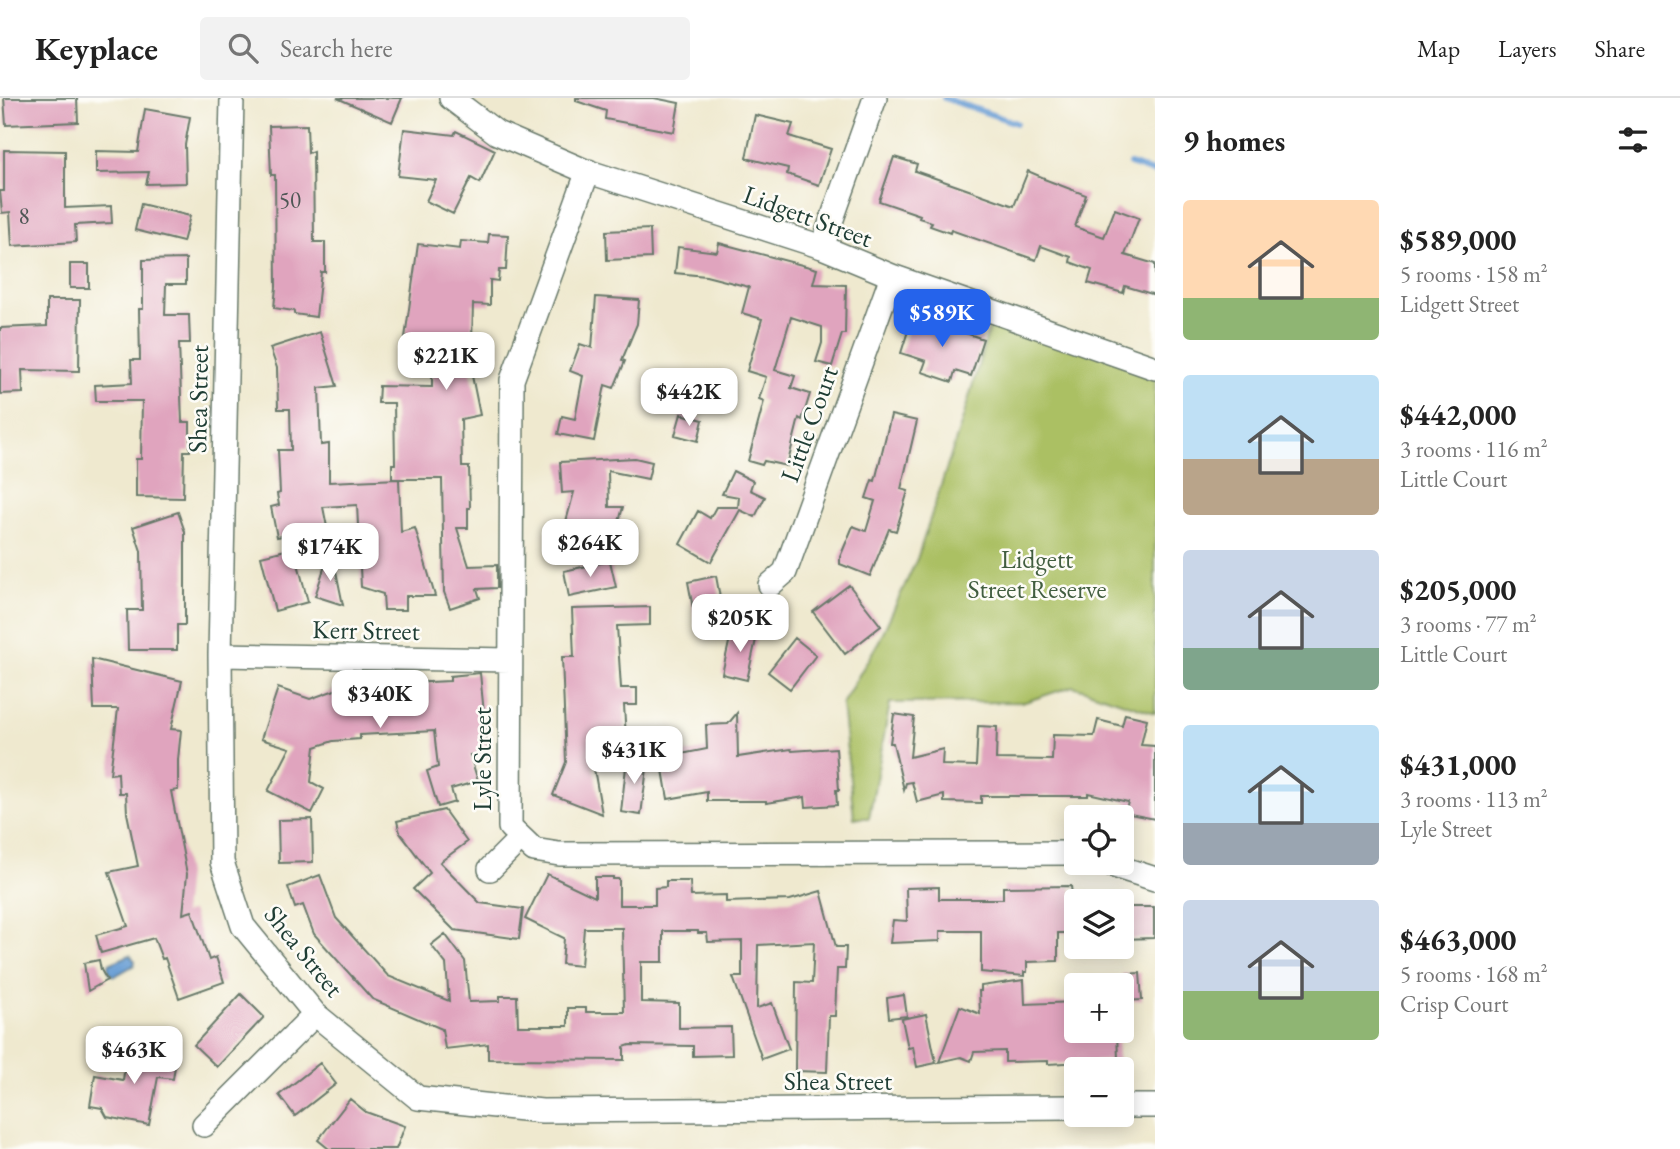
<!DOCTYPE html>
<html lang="en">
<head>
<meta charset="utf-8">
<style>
  :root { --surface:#fff; --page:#f2f2f2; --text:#222; --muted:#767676; --line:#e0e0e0; --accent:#2563eb }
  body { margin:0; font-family:"EB Garamond",serif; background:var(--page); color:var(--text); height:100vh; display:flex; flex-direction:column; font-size:26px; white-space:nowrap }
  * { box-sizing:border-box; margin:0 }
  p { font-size:23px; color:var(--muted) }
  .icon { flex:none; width:38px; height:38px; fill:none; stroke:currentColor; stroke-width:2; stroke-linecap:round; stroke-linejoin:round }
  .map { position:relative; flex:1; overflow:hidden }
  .sheet { display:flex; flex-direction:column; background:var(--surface); width:525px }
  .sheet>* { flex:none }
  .controls { position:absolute; left:1064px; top:707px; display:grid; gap:14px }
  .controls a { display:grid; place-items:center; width:70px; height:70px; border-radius:7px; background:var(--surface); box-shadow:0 4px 18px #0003; font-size:35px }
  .price { position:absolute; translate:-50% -60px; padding:0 16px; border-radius:14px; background:#fff; color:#222; font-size:23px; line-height:46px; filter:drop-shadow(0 2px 4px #0008) }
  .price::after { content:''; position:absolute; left:50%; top:42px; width:21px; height:16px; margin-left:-10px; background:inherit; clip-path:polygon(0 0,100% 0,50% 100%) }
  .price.active { background:var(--accent); color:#fff }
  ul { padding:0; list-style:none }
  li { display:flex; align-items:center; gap:21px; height:175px; padding:0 28px }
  li span { display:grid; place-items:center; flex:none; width:196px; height:140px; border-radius:7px; color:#555 }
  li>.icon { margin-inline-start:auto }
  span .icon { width:84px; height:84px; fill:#fffc; stroke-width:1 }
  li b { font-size:30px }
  h2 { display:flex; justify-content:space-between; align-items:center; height:84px; padding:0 28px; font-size:30px }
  header { display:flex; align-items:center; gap:42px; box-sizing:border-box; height:98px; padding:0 35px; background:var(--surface); border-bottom:2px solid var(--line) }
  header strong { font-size:33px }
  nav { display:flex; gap:38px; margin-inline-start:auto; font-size:24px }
  .search { width:490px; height:63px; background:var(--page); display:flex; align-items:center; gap:18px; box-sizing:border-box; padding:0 24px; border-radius:7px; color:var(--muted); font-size:26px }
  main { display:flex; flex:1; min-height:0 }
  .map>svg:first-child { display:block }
  .green { fill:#abc064; stroke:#657e4c; stroke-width:2 }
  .water { fill:#679dd4; stroke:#436d84; stroke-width:2 }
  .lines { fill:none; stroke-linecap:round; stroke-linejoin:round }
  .stream { stroke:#679dd4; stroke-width:6 }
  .building { fill:#e0a4be }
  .street-casing { stroke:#68796a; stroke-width:26 }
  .street { stroke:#fff; stroke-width:23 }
  .labels { text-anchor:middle; stroke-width:5; stroke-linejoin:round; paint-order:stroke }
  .number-label { font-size:23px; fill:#4f5756 }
  .street-label { font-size:26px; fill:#1f3d34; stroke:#fdfcf7 }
  .park-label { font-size:26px; fill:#425e40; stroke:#fdfcf7 }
</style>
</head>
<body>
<header>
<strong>Keyplace</strong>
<div class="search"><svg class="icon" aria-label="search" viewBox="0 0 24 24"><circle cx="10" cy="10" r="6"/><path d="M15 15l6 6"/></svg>Search here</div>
<nav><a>Map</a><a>Layers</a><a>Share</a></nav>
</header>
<main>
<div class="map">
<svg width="1155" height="1051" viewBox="0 0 1155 1051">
  <rect width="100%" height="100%" fill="#fdfcf7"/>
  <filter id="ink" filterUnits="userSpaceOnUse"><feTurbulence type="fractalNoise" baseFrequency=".0143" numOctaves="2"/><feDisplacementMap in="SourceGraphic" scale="14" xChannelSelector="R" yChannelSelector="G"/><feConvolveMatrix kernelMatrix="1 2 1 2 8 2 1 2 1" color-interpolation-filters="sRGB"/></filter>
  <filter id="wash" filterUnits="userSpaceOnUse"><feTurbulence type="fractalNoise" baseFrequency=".00686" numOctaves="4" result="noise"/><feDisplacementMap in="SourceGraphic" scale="28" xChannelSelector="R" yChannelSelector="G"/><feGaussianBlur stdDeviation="1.57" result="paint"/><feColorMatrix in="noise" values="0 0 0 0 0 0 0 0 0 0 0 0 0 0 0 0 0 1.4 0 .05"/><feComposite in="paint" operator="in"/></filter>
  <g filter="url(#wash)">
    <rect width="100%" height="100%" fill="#efe9cf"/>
    <path class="green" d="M994,214L1155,270V615L1073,588L1025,604L890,605L869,720H854L842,606L879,543L917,461L963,320Z"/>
    <path class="water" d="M130,857L135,863L134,867L115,878L111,877L108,870L109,866Z"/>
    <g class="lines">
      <path class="stream" d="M944,0L1016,25
        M1130,66L1155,75"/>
    </g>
    <g id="blocks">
      <path class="building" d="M4,0H77L78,24L6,27Z
        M337,0H402L392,24Z
        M576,0H654L679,5L674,34L605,21L606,13L576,3Z
        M145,11L190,19L185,47L186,85L146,86L149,74L96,75V53L138,54Z
        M755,17L793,26L789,38L831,51L819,87L787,76L788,70L746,60Z
        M307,27L308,55L313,53L314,144H325V174H321L316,219L294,216V213L274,210L276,189L275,77H271L269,28Z
        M404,31L454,37L456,33L495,52L480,85L471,80L453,116L426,103L436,82L398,78Z
        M4,52L65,53V110L111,108L112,125L75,127L76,144L12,148L10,114L2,115L0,93H4Z
        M894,59L917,66L915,73L1014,108L1028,73L1044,80V81L1086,97L1075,129L1104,139L1115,111L1139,120L1125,157L1155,166V197L1125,188L1123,195L1088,185L1092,172L1070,164L1071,159L1041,148L1036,162L951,132L950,135L930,128L932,124L919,120L920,117L879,103Z
        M141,106L190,118L183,144L135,132Z
        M650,131L651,160L607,162L606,133Z
        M489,136L508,137L506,172H499L498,183L490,182V207L473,206L472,243H476L477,268H470L480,317L461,321L462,369H469L470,410H468V430H457L469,468L497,467V490L477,491L480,500L450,510L444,494L442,381H392V366H395L394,305H378L379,288L432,289V255L403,254L418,146L460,151L461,143L488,145Z
        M719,145L817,171L813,186L846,187L845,236H842L832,268L816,264L822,245V229L791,219L775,272L795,278L791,290L810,296L802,322L799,320L787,368L764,363L762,367L748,363L764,303L759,301L766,279L747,273L762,221L742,215L749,189L706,178L675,175L678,149L717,154Z
        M186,161V186H166L165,217H189L190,245H179L182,324H190V353H184L183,400L136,399V361H141L142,303H96L95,287L132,285L131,262H140L139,211H143V162Z
        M70,166H89V190H70Z
        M596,199L639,202L637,226L622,262L625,263L614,290L605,287L594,343L558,336L562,318L575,321L583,278L570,273L580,246L592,250Z
        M47,202H80L79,273L22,272L23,295L0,296V230L47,228Z
        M913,217L983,241L971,278L955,273L952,284L922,274L926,263L901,255Z
        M320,234L337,288L319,290L321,347L329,346V384L399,381L401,434L415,430L435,498H406V512H384L383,496L361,489L357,407L323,409L327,429L277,439L271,409L279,407L277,396L280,395L278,352H291L290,311H278L277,270L270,250Z
        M681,316L703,322L698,343L675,337Z
        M891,317L917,323L901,391L908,393L896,433L889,431L870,478L840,466V459L853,428L866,433L875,403L866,400L872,382L875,383Z
        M635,360L652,364L648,381L608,373L609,409H623L610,456L561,442L574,394L562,395L560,364Z
        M733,373L753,383L750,392L765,399L755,419L740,412L711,464L680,446L698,413L710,420L716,409H738L739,399L722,396Z
        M178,414L185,434V527H177V552H128L127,512H142L141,453L133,429Z
        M331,449L343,507L315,498Z
        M294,450L308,504L275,513L261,458Z
        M610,463L616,489L569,499L564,473Z
        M716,478L724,521L696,526L688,484Z
        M849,487L881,528L845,556L813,514Z
        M650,509V527L617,528L621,590H637V607H624L627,657L592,659L602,716L553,697L566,664L562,559H574L572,511Z
        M732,531L757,537L747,582L722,576Z
        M795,540L816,557L790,591L768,574Z
        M92,561L182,583L171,631L181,632L178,662V692L171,693L187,776L183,816L192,813L209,862L216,859L224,884L179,900L165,860L162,861L154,840L101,855L96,837L128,828L109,774L138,768L127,715L126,695H119L118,675L110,676L118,611H94Z
        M480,575L488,656L470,657L478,683L451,691L455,704L438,709L427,673L438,669L434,633L360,637V641L333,643L315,649L311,684L324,691L312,715L268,693L290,650L261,641L278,590L310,601L346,588L450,583V578Z
        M737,615L738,659L791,651L792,653L836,650L839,692H836L837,707L806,709L805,699L766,705V703H707V694L668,701L661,660L707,651L706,627L728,626Z
        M894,616L914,619L910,659L943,651L942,667L976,668L978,628L997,629L996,661L1052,662L1053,637L1094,638L1098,622L1122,628L1125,616L1147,621L1141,647L1155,648V721L1125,715L1128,704L1088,695V698H981V705L944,704V697L917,704L912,684L906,685L904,692L893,645H890Z
        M627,660L648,662L641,717L621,714Z
        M444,712L467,744L440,764L480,805L523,811L519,841L454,832L413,791L430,775L400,735L397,723Z
        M312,721L313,764L279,765L278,722Z
        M547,776L595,799V779H613V781H619V807H655V790L666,789V783H690L691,798L726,797V804L790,802L821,793L836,849H846L845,871H837L835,918H829L827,974L795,973L796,884L812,885L814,844L758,847L757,910L772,905L789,951L762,961L733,879H742V843L708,844L707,835H698V833H663V864H641V904L679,905V930L731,929L732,957L693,958V948L630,947L624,949V962L488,961V946L445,951L442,931L372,901L314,836L303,807L295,810L288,789L320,777L336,820L388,878L449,903L446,866L431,847L445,836L465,863L469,904L500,903V898H517L518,928H568V910H586V914H624L622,830H584L581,868L562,866L564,840L525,821Z
        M1071,788L1072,797H1076V835H1058V863L1027,864V874H1024V878L981,874V833H940V843L890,845L893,822L907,823L906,790L939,789V801H1003V789Z
        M1122,809H1154V840L1122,841Z
        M99,862L101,872L107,882L88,893L84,865Z
        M1140,875L1142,902L1123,903L1122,876Z
        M1024,882L1025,906L1076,904V933H1117L1118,962L1048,966V963L1005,964V953L974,954L971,963L961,959L939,964L960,908L980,916L979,893H981V888Z
        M241,896L264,919L217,969L194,947Z
        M904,897L907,918L889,920L887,900Z
        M926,916L936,965L917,969L913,949L908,950L902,921Z
        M128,948L177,956L173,981L158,979L149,1027L107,1019L102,1010L90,1008L95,977L123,982Z
        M320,965L336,986L295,1018L279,997Z
        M350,1001L366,1014L405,1028L396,1051H329L318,1042Z"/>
    </g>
  </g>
  <g filter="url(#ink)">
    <use href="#blocks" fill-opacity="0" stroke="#68796a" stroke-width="2"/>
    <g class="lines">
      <defs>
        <path id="street" d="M232,0L220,557L222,764L243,828L315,916L418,1000L542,1013L1076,1009
          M451,0L497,35L583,72L822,149L892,178L1155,270
          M588,73L512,282L510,729L534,752L559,756L1076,755
          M822,149L875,0
          M770,487L785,474L892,178
          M220,557L510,562
          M1105,765L1155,781
          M490,771L521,740
          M1122,1008H1155
          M204,1027L315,916"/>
      </defs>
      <use href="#street" class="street-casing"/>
      <use href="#street" class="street"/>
    </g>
  </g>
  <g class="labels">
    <g class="number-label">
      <text x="290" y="110">50</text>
      <text x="24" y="126">8</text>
    </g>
    <g class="street-label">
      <text transform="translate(808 118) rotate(20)" y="9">Lidgett Street</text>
      <text transform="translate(198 301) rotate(-89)" y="9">Shea Street</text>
      <text transform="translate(809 326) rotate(-70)" y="9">Little Court</text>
      <text transform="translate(366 532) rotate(1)" y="9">Kerr Street</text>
      <text transform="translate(482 661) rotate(-90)" y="9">Lyle Street</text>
      <text transform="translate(304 853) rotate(51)" y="9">Shea Street</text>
      <text x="838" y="992">Shea Street</text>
    </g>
    <g class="park-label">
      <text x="1037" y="470">Lidgett<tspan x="1037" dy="30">Street Reserve</tspan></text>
    </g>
  </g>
</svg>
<div class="controls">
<a><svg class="icon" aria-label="locate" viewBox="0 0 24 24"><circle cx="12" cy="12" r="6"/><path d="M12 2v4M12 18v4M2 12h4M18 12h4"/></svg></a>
<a><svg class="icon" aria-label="layers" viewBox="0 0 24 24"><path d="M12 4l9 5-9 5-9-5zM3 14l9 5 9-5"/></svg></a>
<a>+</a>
<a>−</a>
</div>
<b class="price active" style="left:942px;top:251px">$589K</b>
<b class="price" style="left:446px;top:294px">$221K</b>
<b class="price" style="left:689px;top:330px">$442K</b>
<b class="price" style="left:590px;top:481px">$264K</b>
<b class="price" style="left:330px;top:485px">$174K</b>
<b class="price" style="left:740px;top:556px">$205K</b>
<b class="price" style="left:380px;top:632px">$340K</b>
<b class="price" style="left:634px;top:688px">$431K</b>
<b class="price" style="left:134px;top:988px">$463K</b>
</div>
<section class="sheet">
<h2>9 homes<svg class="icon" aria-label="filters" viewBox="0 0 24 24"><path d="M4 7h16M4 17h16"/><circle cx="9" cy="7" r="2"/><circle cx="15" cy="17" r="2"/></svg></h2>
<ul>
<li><span style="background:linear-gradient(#ffd9b3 70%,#8fb573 0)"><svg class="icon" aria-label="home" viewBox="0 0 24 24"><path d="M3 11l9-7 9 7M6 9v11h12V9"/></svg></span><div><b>$589,000</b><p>5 rooms · 158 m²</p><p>Lidgett Street</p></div></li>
<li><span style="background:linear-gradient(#bfe0f5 60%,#b9a48a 0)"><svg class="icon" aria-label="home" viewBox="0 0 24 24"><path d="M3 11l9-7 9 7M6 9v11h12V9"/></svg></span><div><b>$442,000</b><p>3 rooms · 116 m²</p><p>Little Court</p></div></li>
<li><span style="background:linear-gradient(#c9d6e8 70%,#7fa58c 0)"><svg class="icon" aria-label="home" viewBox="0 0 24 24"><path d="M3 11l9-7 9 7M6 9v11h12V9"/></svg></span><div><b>$205,000</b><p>3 rooms · 77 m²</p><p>Little Court</p></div></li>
<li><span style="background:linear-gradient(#bfe0f5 70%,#9aa5b1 0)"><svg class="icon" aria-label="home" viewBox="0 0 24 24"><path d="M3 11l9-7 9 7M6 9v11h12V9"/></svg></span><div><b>$431,000</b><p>3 rooms · 113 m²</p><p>Lyle Street</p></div></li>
<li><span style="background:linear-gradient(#c9d6e8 65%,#8fb573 0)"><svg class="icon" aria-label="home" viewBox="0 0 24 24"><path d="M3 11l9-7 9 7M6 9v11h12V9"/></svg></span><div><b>$463,000</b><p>5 rooms · 168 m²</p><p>Crisp Court</p></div></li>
</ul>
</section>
</main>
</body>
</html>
